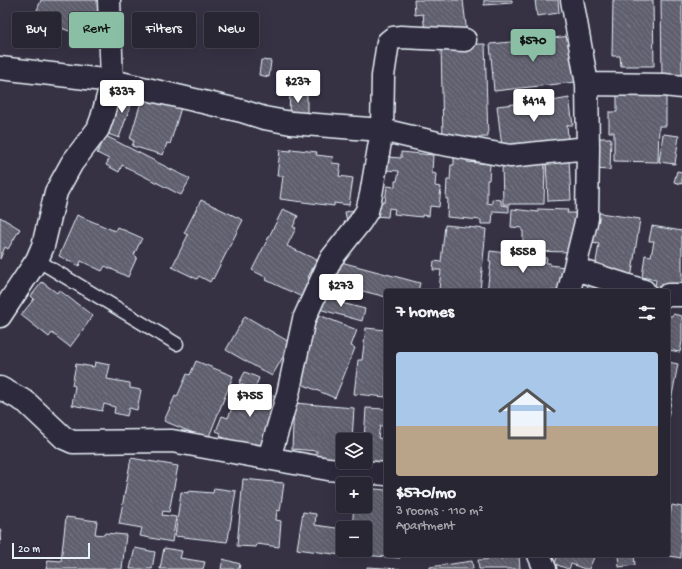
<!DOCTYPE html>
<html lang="en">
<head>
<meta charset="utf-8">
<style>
  :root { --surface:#282633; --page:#34323f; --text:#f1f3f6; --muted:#a5a5ac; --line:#44434e; --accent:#8abfa5 }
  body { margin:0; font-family:"Gochi Hand",sans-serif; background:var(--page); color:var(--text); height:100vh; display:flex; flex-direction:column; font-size:15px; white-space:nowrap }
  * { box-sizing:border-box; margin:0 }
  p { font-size:13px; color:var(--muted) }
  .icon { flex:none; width:22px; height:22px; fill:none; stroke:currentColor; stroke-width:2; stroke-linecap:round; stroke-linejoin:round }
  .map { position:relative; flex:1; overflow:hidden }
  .details { position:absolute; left:384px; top:289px; width:286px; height:268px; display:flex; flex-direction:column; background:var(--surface); border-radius:4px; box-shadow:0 4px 16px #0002,0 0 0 1px var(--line) }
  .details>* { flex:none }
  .banner { position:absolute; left:12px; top:12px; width:312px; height:36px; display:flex; gap:8px }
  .buttons { position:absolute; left:336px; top:433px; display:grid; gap:8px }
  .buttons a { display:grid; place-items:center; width:36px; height:36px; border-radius:4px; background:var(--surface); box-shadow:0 4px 16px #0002,0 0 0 1px var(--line); font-size:20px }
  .scale { position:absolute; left:12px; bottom:10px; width:78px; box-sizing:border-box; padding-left:4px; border:2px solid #e8f1f8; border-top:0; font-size:11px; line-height:14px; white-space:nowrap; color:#e8f1f8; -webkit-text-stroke:3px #2f2a3d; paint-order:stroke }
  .price { position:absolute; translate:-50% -34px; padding:0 9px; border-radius:4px; background:#fff; color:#222; font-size:13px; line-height:26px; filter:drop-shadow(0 1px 2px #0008) }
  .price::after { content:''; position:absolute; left:50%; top:24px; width:12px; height:9px; margin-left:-6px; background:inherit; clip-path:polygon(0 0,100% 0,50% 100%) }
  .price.on { background:var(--accent); color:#111 }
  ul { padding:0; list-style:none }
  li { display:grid; align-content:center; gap:8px; height:212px; padding:0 12px }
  li span { display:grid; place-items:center; height:124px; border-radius:4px; color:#555 }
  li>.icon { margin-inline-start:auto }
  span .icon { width:72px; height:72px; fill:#fffc; stroke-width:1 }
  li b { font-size:17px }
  h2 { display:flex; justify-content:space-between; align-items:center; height:48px; padding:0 12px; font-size:17px }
  .chip { padding:0 14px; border-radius:4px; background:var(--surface); box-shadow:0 4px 16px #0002,0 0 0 1px var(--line); font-size:14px; line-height:36px }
  .chip.on { background:var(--accent); color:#111 }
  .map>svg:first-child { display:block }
  .building { fill:url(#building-back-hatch); stroke:#e8f1f8; fill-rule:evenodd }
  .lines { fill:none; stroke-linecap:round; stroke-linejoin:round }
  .service-casing { stroke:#e8f1f8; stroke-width:15 }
  .minor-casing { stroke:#e8f1f8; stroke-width:25 }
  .service { stroke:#2f2a3d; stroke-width:12 }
  .minor { stroke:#2f2a3d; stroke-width:22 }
</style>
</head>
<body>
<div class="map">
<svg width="682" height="569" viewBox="0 0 682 569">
  <defs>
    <pattern id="building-back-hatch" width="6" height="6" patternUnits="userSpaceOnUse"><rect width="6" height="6" fill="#605e6e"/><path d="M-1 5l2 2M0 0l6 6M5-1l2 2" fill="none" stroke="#777683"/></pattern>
  </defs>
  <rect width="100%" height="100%" fill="#363244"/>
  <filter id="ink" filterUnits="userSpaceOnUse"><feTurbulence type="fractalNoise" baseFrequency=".025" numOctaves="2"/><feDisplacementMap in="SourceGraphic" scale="8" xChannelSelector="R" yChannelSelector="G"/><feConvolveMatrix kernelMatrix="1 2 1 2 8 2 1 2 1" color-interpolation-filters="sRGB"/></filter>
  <g filter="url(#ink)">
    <path class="building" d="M41,0H97L102,2L91,31L75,25L72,32L34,18Z
      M414,0H463L467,34L425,32L423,14L415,15Z
      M484,0H512V3L484,5Z
      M535,0H558L559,13L537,16Z
      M613,0H653L654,66H621L620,56H612Z
      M661,0H682V78H662Z
      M572,36L576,82L494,91L490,44Z
      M485,44L488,137L443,138L441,45Z
      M261,60L271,61L269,77L259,75Z
      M124,89L135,93L119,138L108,134Z
      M617,90L666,91V126H659L658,162L614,161V132H609V112H617Z
      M290,92L307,93V118L289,114Z
      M143,95L183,101L170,144L167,143L163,155L132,146L134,141L130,139Z
      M569,98L573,125H567L568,139L502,147L497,106L523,103L524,106Z
      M663,134L679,136L675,164L659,162Z
      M106,136L190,179L181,195L122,165L119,172L106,165L109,159L97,153Z
      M594,138H611L610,170L593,169Z
      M291,149L317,152L316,155L333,157L332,163L341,164L339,176L353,178L349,205L334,203V206L280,199L283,176H277L280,150L291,151Z
      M401,152L433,155L432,173L436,174L435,186L441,187L439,207L430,206L429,216L422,215V217L394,214L395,209L389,208L388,217L375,216L377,202H385L387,186L395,187V181H397L399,171L386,170L388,157L401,158Z
      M454,158L468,159L467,162L490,164L489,180H487V203L492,204V199L501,200V205L509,206V212L493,211L492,224H481V220L447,217L448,199H446L447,180H450L451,165H454Z
      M569,159L571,200L548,201L546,160Z
      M545,161L544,204H503L502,162Z
      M677,171L682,172V184L674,182Z
      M201,200L243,220L213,279L212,278L210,282L199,276L197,279L172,267L188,235L184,233Z
      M283,209L298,216L293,227L296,228L287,246L317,260L308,277L311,278L302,297L266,280L267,278L252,270Z
      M512,209L538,212V209L568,210L567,213H576V226H573V252L523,251V231H522V228L511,227Z
      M354,210L356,220L347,222L345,212Z
      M593,212L640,219L631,279L595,268L599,244L590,243Z
      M77,215L115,231L117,227L142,238L134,255L137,257L128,277L105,266L102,271L81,261L79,266L59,256Z
      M0,217L20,229L8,249L5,247L0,259Z
      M445,225L486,229L480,291L439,290L441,270H433L434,261L441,262Z
      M652,226L682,231V291L655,286L656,280L642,277L645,255L651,256L654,241H649Z
      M490,251L547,258L546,263H550V265L565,267L562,291H487L491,261H489Z
      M337,261L420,283L418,291H386V297L332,283Z
      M589,281L624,291H587Z
      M42,282L57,293L59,290L93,316L70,347L52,333L49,337L21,315L34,299L31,296Z
      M325,293L341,297L338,302L365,309L362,321L319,309Z
      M673,314L682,316V342L680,352L668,350V316H672Z
      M319,315L357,330L351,346L355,348L335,398L292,380Z
      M245,316L291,343L272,376L226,350Z
      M366,328L386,330V397L354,394L358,360H362Z
      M196,361L233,376L208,439L164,421L175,396L177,397L187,374L190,375Z
      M95,362L110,365L107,379L130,383V388L141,390L137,410L129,408L127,416L114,413L115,407L104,404L102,411L72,405L75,386L72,385L76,364L94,367Z
      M668,362L678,364L668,417Z
      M245,372L259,378L254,390L239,383Z
      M240,387L254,393L256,388L281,398L259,452L220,436L221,433L216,431L222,416L228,418Z
      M294,403L354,408L352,440H343V462L316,466L317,451L292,449Z
      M366,408L386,409V473L365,462V440H356V439L364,440ZM380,426H386V439L378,438Z
      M131,458L178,466L169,512L163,511L162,515L176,517L172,542L140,536L142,528L119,524Z
      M243,479L284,483L280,511L277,510L276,520L281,521L279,547L257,544L256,547L237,546Z
      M214,488L236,491L228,539L227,542L175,536L181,492L188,493V491L213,493Z
      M365,488L386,490V555H400V558L350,554V550H365V528H352L354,506H365Z
      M672,505L682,507L681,558L664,555H668V525Z
      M303,512L316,514L315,525L343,529L341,555L297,549Z
      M66,517L97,521L95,534L104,535L105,533L126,535L122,569H46L48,560L61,561Z
      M0,529L2,530L0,545Z
      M135,548L155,552L152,569H130Z
      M164,548L182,551L180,558L205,562L203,569H160Z
      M502,555H519L520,569H479L478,560L502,559Z
      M553,555H595L589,569H585L571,564L569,569H568L555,564L557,557Z
      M618,555H634L635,565L619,567Z
      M223,559L240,564L239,569H221Z
      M472,561L473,569H430V567Z
      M367,567L400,569H367Z"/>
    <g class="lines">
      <defs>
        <path id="service" d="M37,260L177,344"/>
        <path id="minor" d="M0,68L112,81L242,111L264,118L291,123L382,130L383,76L388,42L393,38L401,37L465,40
          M587,84L664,85L682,87
          M576,269L644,291
          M569,291L587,218L588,148L587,84L572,0
          M668,295H682
          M0,316L37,260L43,246L56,192L72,163L98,129L102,118L112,81L109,0
          M0,388L26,402L64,438L73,442L172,441L328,469L386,474
          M269,458L288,394L304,319L331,259L360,222L367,211L371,195L382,130L437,143L510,156L588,148
          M539,555L545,569"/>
      </defs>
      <use href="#service" class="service-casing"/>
      <use href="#minor" class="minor-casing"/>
      <use href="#service" class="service"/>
      <use href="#minor" class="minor"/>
    </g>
  </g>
</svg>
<div class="buttons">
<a><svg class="icon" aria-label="layers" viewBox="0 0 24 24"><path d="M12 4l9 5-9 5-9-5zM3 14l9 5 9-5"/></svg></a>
<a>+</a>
<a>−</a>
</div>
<div class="scale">20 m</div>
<b class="price on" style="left:533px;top:63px">$570</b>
<b class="price" style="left:298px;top:104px">$237</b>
<b class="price" style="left:122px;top:114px">$337</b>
<b class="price" style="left:534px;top:123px">$414</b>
<b class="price" style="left:523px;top:274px">$558</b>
<b class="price" style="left:341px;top:308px">$273</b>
<b class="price" style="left:250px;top:418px">$755</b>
<div class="banner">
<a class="chip">Buy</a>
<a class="chip on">Rent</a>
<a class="chip">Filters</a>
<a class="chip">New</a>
</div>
<section class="details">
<h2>7 homes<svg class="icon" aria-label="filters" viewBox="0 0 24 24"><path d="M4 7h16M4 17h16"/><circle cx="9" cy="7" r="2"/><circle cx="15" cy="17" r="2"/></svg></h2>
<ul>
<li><span style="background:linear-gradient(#a9c7e8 60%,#b9a48a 0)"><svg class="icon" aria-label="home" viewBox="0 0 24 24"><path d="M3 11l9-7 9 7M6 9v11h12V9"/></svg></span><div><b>$570/mo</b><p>3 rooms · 110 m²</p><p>Apartment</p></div></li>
</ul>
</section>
</div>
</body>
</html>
